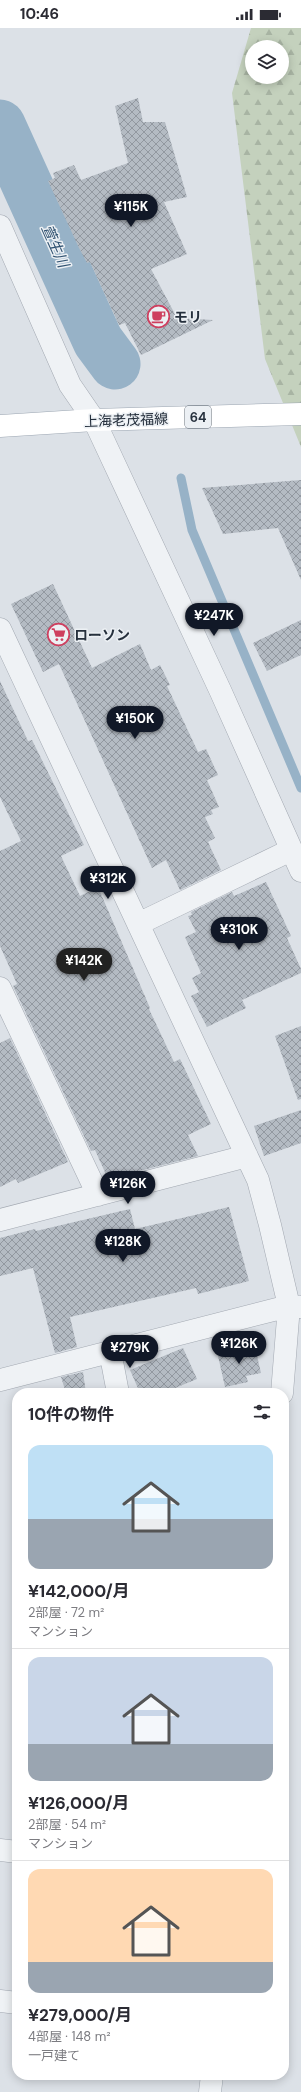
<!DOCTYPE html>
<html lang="ja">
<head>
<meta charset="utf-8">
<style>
  :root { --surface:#fff; --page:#f2f2f3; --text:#2b2b33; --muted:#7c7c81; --line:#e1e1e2; --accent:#111827 }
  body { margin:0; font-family:"DM Sans","Noto Sans JP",sans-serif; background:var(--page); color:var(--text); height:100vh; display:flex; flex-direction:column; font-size:15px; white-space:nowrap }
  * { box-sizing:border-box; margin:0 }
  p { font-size:13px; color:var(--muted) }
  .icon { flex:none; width:22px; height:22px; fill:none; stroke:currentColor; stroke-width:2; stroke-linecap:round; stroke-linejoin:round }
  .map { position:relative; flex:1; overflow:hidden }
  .panel { position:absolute; left:12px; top:1360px; width:277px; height:692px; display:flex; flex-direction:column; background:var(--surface); border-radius:16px; box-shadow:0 2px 10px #0003 }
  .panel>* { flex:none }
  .controls { position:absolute; left:245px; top:12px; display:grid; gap:8px }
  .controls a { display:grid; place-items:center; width:44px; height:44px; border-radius:50%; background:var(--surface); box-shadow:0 2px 10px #0003; font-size:20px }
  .price { position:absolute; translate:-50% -34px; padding:0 9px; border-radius:14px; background:var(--accent); color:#fff; font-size:13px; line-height:26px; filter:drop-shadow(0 1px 2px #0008) }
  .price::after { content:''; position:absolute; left:50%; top:24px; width:12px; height:9px; margin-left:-6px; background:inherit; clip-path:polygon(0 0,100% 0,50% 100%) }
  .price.current { background:#222; color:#fff }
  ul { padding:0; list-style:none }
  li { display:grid; align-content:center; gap:8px; height:212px; padding:0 16px }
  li+li { border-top:1px solid var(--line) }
  li span { display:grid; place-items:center; height:124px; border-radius:12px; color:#555 }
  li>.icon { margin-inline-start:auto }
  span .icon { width:72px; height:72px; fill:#fffc; stroke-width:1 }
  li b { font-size:17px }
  h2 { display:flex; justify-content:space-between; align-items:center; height:48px; padding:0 16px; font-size:17px }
  .status { display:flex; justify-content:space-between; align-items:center; height:28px; padding:0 20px; background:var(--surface); direction:ltr }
  .status svg { height:11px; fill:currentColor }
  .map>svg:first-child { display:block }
  .forest { fill:url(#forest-firs); fill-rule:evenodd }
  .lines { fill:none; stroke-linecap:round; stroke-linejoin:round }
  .stream { stroke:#97b2c7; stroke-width:9 }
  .river { stroke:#97b2c7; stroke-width:51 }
  .building { fill:url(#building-cross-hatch) }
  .minor-casing { stroke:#a2a8b1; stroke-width:23 }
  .major-casing { stroke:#9ca6b2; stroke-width:23 }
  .minor { stroke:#eff2f5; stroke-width:22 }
  .major { stroke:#fff; stroke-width:22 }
  .labels { text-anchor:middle; stroke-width:3; stroke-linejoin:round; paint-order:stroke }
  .shield { fill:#ecf0f4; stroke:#616a74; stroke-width:1 }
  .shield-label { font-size:13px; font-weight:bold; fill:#26303d }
  .poi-label { font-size:14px; font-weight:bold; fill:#26303d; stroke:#ecf0f4; text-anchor:start }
  .street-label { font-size:14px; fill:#26303d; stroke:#ecf0f4 }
  .water-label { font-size:15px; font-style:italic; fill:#305271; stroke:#ecf0f4 }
</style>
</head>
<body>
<div class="status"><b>10:46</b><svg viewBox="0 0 49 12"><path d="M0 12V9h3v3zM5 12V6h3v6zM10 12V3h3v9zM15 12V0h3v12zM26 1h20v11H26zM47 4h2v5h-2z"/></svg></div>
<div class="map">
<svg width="301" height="2064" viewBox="0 0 301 2064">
  <defs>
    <pattern id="forest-firs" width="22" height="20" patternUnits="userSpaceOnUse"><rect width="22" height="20" fill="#c4d1bd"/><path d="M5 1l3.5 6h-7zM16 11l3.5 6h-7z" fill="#a8b4a3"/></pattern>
    <pattern id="building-cross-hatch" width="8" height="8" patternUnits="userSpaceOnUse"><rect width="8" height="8" fill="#b4bbc3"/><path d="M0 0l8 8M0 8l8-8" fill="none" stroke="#9298a0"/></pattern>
  </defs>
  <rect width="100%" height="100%" fill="#dce1e7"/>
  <path class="forest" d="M251,0H301V419L265,331L232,65ZM252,19H282V49H252Z"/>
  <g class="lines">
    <path class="stream" d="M181,450L192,502L301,760"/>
    <path class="river" d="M0,97L98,313L115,336"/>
  </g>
  <path class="building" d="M138,70L143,94H165L187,169L164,174L187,226L151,241L177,290L213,292L141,327L125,295L119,297L90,234L87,235L79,220L48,153L55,150L53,145L74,137L81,152L128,135L115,78Z
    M301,452V552L278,500L223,506L202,460Z
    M53,556L92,640L140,616L151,642L160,637L170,657L167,658L198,724L206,721L218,747L207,752L219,779L211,782L213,786L205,789L215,810L208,814L221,842L180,862L166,832L152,840L59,636L43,644L11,576Z
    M301,592V627L267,643L253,615Z
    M0,653L28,713L32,712L84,817L61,828L80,868L98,859L150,980L149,981L174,1034L180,1031L211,1096L188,1107L198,1128L108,1151L95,1122L91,1123L13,958L17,956L0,918V823L21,813L0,769Z
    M266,854L291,908L287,910L301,941V945L242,972L246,980L207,999L191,968L199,964L192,950L201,945L185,909L196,904L188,888L192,887L191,884L232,864L234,868Z
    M301,998V1071L298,1072L275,1008Z
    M10,1010L68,1134L18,1155L16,1151L0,1159V1015Z
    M301,1082V1115L264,1128L254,1098Z
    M229,1179L249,1253L198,1266L196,1260L70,1289L77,1319L55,1325L33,1240L0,1248V1210L35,1201L36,1203L130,1181L135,1201Z
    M254,1315L261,1345L246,1348L248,1354L225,1359L218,1328L231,1326L230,1320Z
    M183,1320L197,1351L163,1365H140L130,1342Z
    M83,1344L86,1365H66L61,1349Z"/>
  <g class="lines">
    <defs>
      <path id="minor" d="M0,198L70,357L94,392L220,662L301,843
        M0,601L258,1152L270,1197L289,1278L282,1365
        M138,896L291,822
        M0,960L98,1167
        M0,1192L247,1128
        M110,1323L118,1365
        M0,1352L289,1278L301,1279
        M0,1822L17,1824
        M0,1973L17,1975
        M210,2064L212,2047"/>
      <path id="major" d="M0,398L94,392L301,386"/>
    </defs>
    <use href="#minor" class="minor-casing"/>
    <use href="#major" class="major-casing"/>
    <use href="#minor" class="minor"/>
    <use href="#major" class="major"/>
  </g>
  <defs>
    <symbol id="cafe-ring" viewBox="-11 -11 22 22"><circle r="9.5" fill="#ecf0f4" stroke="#ce3f5f" stroke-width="1.5"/><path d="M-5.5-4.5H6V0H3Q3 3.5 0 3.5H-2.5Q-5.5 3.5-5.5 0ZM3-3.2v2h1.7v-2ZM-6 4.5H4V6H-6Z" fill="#ce3f5f"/></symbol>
    <symbol id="supermarket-ring" viewBox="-11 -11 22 22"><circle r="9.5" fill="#ecf0f4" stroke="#ce3f5f" stroke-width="1.5"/><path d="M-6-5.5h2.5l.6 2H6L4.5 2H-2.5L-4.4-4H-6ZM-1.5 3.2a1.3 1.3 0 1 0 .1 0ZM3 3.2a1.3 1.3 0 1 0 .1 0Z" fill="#ce3f5f"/></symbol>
  </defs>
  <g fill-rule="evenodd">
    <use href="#cafe-ring" x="146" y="276" width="25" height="25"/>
    <use href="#supermarket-ring" x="46" y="594" width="25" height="25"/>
  </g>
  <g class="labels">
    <rect class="shield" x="185" y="378" width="26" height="22" rx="3"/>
    <g class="shield-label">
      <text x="198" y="394">64</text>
    </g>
    <g class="poi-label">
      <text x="174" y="294">モリ</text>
      <text x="74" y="612">ローソン</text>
    </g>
    <g class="street-label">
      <text transform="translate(126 392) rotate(-2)" y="5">上海老茂福線</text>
    </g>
    <g class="water-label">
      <text transform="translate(55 218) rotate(66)" y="5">萱生川</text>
    </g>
  </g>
</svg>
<div class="controls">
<a><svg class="icon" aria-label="layers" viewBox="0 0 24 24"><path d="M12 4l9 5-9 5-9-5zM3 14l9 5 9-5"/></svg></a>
</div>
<b class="price" style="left:131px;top:200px">¥115K</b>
<b class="price" style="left:214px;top:609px">¥247K</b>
<b class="price" style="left:135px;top:712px">¥150K</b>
<b class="price" style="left:108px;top:872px">¥312K</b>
<b class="price" style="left:239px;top:923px">¥310K</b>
<b class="price current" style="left:84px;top:954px">¥142K</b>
<b class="price" style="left:128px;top:1177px">¥126K</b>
<b class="price" style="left:123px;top:1235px">¥128K</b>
<b class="price" style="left:239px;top:1337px">¥126K</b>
<b class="price" style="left:130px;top:1341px">¥279K</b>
<section class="panel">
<h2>10件の物件<svg class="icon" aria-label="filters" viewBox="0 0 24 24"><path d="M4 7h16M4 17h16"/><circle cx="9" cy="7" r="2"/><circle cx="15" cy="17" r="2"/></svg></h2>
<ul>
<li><span style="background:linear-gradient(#bfe0f5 60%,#9aa5b1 0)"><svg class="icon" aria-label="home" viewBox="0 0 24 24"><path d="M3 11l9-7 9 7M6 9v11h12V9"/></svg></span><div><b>¥142,000/月</b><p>2部屋 · 72 m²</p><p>マンション</p></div></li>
<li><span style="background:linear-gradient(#c9d6e8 70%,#9aa5b1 0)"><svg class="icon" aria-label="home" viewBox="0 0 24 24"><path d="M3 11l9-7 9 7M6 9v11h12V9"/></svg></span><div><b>¥126,000/月</b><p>2部屋 · 54 m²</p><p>マンション</p></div></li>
<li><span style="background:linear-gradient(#ffd9b3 75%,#9aa5b1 0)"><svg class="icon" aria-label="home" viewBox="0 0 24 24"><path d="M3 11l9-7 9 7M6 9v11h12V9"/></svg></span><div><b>¥279,000/月</b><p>4部屋 · 148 m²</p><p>一戸建て</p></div></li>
</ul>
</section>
</div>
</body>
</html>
